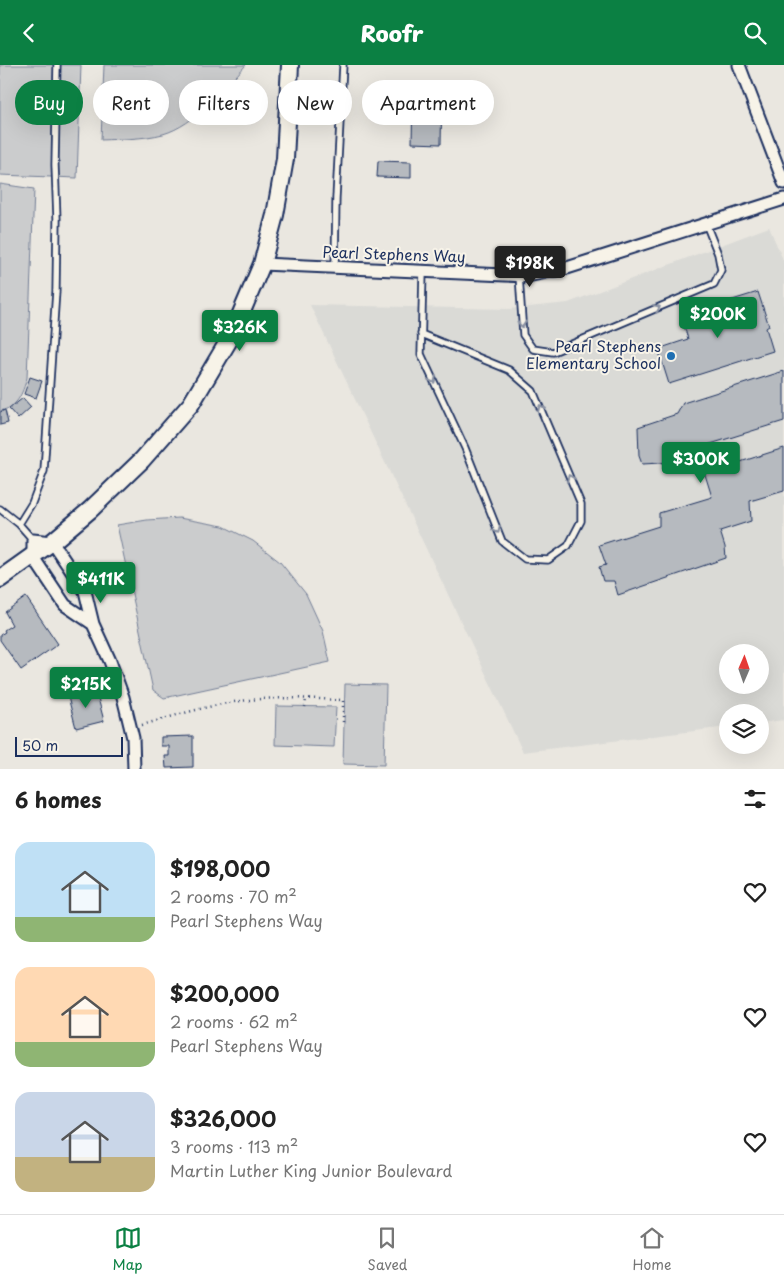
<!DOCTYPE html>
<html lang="en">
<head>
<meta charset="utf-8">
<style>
  :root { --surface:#fff; --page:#f6f6f6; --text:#222; --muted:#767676; --line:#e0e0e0; --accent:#0b8043 }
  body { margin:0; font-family:"Playpen Sans",sans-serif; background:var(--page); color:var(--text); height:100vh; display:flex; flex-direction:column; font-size:19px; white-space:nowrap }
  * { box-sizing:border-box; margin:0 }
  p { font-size:16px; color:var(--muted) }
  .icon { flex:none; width:28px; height:28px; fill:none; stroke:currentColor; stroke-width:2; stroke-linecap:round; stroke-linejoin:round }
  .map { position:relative; height:704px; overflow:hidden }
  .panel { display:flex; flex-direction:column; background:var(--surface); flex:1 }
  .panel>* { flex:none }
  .banner { position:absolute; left:15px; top:15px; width:500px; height:45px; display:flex; gap:10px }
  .needle { width:32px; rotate:2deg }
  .buttons { position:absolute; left:719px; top:579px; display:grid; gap:10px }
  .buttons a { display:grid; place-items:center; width:50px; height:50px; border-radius:50%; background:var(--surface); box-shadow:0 5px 20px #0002; font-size:25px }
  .scale { position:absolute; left:15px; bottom:12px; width:108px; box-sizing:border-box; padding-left:5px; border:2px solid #1b2f5e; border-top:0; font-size:14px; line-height:18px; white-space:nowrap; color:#1b2f5e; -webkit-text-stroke:4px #f7f3e8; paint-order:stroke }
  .price { position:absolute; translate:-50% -42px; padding:0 11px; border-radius:5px; background:var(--accent); color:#fff; font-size:16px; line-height:32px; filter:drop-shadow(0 1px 2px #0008) }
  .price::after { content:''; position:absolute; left:50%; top:30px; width:15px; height:11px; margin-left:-8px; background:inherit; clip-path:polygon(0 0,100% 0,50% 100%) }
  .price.selected { background:#222; color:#fff }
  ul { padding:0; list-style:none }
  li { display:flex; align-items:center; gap:15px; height:125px; padding:0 15px }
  li span { display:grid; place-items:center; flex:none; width:140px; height:100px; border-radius:15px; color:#555 }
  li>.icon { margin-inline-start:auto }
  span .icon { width:60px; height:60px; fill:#fffc; stroke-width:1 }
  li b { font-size:21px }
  h2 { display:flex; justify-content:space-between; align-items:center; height:60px; padding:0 15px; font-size:21px }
  .pill { padding:0 18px; border-radius:22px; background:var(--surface); box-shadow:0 5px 20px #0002; font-size:18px; line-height:45px }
  .pill.selected { background:var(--accent); color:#fff }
  header { display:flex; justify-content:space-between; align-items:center; height:65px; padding:0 15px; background:var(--accent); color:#fff; font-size:22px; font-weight:800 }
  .menu { display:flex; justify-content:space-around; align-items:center; height:70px; border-top:1px solid var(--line); background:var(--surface); font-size:14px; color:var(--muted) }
  .menu a { display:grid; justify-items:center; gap:2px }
  .menu .selected { color:var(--accent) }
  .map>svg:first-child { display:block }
  .built { fill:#dadad6; fill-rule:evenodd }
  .green { fill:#cbcccd; stroke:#737e96 }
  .building { fill:#b6babf; stroke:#1b2f5e }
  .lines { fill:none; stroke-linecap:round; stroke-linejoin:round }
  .lane-casing { stroke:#1b2f5e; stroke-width:9 }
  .street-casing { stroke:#1b2f5e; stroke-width:15 }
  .secondary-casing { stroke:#1b2f5e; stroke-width:20 }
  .path { stroke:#1b2f5e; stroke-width:2.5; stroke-dasharray:1 4; stroke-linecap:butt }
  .lane { stroke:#f7f3e8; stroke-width:5.5 }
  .street { stroke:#f7f3e8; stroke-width:11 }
  .secondary { stroke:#f7f3e8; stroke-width:16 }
  .oneway { stroke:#8991a3 }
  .poi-dot { fill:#1f6fb2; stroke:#f7f3e8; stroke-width:2 }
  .labels { text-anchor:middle; stroke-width:4; stroke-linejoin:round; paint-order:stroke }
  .street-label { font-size:15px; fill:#1b2f5e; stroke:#f7f3e8 }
  .poi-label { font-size:15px; fill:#1b2f5e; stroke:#f7f3e8; text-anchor:end }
</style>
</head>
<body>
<header><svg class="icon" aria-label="back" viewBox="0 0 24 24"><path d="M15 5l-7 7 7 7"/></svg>Roofr<svg class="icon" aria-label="search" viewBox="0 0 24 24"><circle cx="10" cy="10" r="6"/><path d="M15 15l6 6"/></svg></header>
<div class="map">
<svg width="784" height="704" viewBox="0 0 784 704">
  <rect width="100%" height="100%" fill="#eae7e0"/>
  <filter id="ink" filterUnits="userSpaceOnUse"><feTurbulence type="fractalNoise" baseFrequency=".02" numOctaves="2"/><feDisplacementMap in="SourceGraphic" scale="10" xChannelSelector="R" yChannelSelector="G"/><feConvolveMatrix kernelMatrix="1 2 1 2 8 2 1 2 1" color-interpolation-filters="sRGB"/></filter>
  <g filter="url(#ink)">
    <path class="built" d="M769,162L784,197V655L760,658V648H728L727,662L523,687L310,240L509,244L568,238ZM728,588H760V620H728Z"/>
    <path class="green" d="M0,0H81L77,113L0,110Z
      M104,0H246C224,24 195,60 163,69C143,74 121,74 101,75Z
      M0,119L34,124L27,313C22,329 18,342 0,346Z
      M179,453L223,461L253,476L280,497L306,529L323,566L330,597L164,633L153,625L117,460L147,455Z
      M345,619L386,620L384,700L343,699Z
      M276,641L336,642L334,682L275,680Z"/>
    <path class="building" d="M413,26H442L441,79L412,78Z
      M378,96L411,97V113L377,112Z
      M758,227L769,261L766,263L773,286L669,319L658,284L688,274L681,251Z
      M784,306V356L704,381L712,406L784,383V426L750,436L751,456L720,466L725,482L726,493L618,530L614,516H603L599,502L606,500L599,480L659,461V448L712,432L698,387L661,398L642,399L639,391L638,362L677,349L683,338Z
      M30,312L42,316L36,333L24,329Z
      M23,333L31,342L18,354L9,344Z
      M5,345L8,358L0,360V347Z
      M26,532L58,579L21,605L0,575V570L5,567L4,565L12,560L5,547Z
      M96,625L104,656L76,663L68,632Z
      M193,671V702L166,703L165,691H169V681H161V672Z"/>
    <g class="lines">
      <defs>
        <path id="lane" d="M335,203L336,133L343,0
          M519,210L523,270L533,284L553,287L714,219L721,205L718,189L706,159
          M421,269L509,305L533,326L581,439V456L568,481L548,495L525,494L502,476L465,383L421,289L423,207
          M0,444L19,459L33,475
          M19,459L32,438L44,406L56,226L57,154L55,100L57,0"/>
        <path id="street" d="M739,0L784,118
          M262,199L527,211L567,203L784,134
          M93,559L65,540L33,492V475L52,477L85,526L93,559L110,596L123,632L133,673L134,704"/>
        <path id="secondary" d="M0,514L52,477L90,445L142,395L191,339L232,270L262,199L275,150L285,94L290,0"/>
      </defs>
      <use href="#lane" class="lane-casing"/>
      <use href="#street" class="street-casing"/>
      <use href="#secondary" class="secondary-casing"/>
      <path class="path" d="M305,642L306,634
        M142,660C181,649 221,636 262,634C289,632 317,634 343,635V658L344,659"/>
      <use href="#lane" class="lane"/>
      <use href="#street" class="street"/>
      <use href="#secondary" class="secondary"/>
    </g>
    <defs><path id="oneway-chevron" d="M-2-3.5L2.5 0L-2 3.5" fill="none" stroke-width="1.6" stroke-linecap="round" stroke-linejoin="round" transform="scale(1.25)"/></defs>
    <g class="oneway">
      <use href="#oneway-chevron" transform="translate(657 243) rotate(-23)"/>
      <use href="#oneway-chevron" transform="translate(522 259) rotate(86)"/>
      <use href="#oneway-chevron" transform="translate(433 315) rotate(65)"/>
      <use href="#oneway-chevron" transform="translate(541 343) rotate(-113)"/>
      <use href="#oneway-chevron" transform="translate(570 413) rotate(-113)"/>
      <use href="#oneway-chevron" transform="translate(497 465) rotate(65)"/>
    </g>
  </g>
  <circle class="poi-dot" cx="671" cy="291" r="5"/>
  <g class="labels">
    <g class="street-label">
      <text transform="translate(394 190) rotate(2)" y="5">Pearl Stephens Way</text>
    </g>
    <g class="poi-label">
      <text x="661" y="287">Pearl Stephens<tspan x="661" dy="17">Elementary School</tspan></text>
    </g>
  </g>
</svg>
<div class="buttons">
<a><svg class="needle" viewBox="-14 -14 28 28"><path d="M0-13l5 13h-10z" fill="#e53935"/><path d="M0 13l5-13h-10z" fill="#767676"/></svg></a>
<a><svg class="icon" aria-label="layers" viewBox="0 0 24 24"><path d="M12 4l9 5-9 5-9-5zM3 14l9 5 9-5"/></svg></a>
</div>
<div class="scale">50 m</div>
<b class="price selected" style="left:530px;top:223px">$198K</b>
<b class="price" style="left:718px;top:274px">$200K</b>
<b class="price" style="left:240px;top:287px">$326K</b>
<b class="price" style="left:701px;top:419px">$300K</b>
<b class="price" style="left:101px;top:539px">$411K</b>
<b class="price" style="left:86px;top:644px">$215K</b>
<div class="banner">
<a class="pill selected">Buy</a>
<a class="pill">Rent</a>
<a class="pill">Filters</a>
<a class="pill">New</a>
<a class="pill">Apartment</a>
</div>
</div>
<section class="panel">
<h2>6 homes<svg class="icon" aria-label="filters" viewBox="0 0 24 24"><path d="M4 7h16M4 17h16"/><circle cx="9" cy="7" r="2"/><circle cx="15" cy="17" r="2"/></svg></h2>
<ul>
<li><span style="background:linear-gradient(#bfe0f5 75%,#8fb573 0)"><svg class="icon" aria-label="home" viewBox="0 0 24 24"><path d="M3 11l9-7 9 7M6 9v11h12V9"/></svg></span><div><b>$198,000</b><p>2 rooms · 70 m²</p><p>Pearl Stephens Way</p></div><svg class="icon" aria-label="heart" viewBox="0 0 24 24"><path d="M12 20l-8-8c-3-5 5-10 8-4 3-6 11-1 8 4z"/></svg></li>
<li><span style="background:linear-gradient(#ffd9b3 75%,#8fb573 0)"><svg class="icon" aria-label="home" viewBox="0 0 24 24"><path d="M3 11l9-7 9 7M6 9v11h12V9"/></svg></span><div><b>$200,000</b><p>2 rooms · 62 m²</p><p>Pearl Stephens Way</p></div><svg class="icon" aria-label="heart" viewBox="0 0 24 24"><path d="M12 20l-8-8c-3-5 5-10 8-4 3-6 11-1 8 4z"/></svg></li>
<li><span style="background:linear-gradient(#c9d6e8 65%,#c2b280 0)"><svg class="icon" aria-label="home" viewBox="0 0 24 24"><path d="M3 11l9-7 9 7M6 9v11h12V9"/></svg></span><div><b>$326,000</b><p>3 rooms · 113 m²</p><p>Martin Luther King Junior Boulevard</p></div><svg class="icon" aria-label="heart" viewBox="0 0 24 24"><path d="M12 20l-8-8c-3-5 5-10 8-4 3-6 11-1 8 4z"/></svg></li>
</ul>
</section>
<nav class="menu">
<a class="selected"><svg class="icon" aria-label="map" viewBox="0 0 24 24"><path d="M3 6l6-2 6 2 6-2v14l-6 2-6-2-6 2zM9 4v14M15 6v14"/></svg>Map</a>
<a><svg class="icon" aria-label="saved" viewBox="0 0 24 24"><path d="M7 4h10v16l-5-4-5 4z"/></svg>Saved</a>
<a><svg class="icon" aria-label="home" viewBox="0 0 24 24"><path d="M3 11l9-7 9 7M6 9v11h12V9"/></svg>Home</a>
</nav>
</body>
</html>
